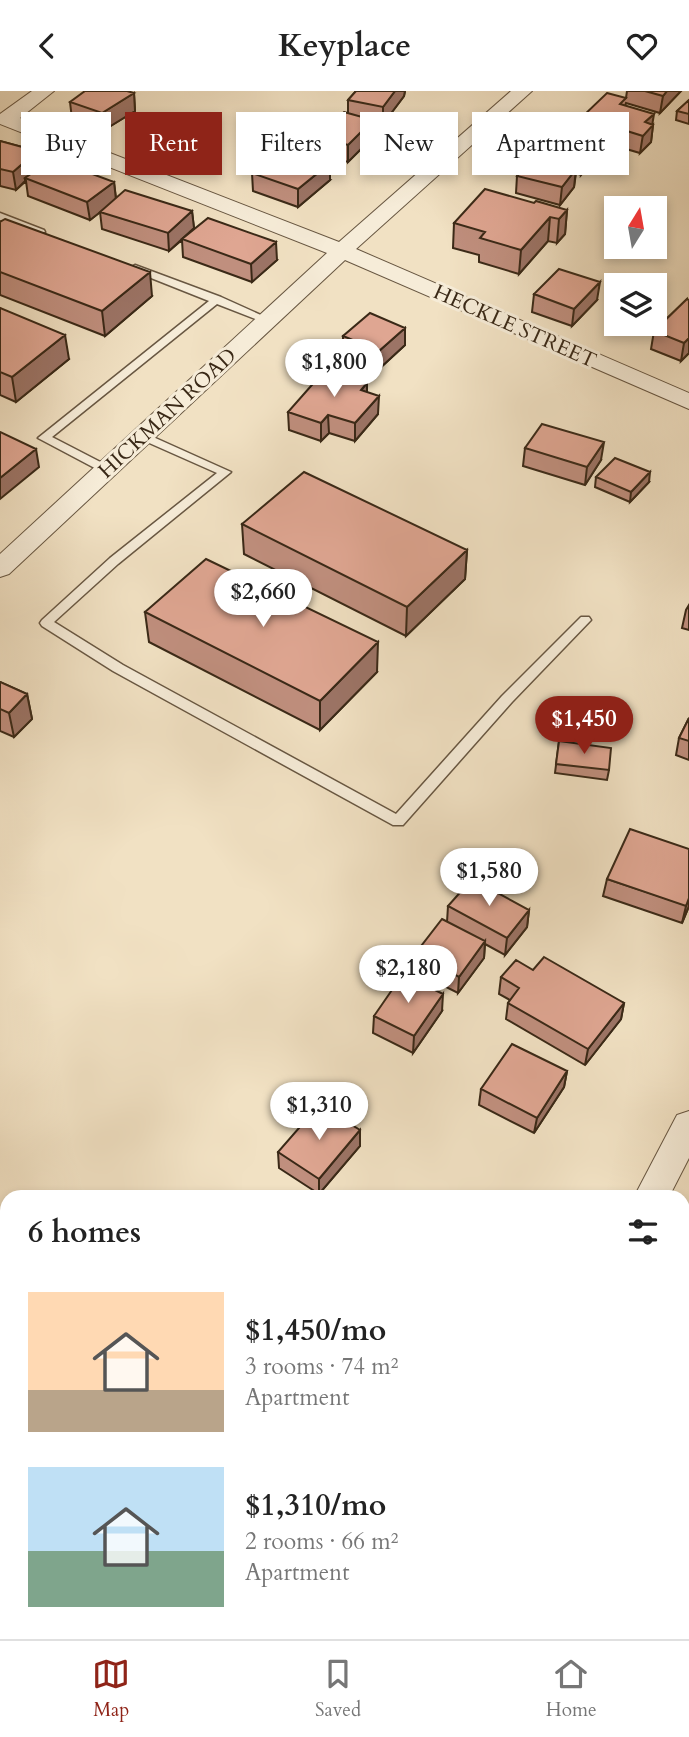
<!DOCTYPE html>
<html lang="en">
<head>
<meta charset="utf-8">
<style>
  :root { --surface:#fff; --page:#f2f2f2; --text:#222; --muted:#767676; --line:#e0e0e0; --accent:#8f2418 }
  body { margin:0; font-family:Cardo,serif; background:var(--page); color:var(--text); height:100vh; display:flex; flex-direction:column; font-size:26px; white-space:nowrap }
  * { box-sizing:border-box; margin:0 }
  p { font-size:23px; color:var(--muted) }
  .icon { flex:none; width:38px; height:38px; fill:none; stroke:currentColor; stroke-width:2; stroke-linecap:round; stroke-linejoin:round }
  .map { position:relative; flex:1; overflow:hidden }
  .sheet { position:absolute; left:0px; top:1099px; width:690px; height:450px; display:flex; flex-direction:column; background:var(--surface); border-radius:21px 21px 0 0; box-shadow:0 4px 10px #0003 }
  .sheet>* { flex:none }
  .hud { position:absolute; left:21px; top:21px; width:648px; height:63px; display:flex; gap:14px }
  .needle { width:46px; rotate:11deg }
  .fabs { position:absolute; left:604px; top:105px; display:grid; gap:14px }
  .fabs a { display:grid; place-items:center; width:63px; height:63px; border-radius:0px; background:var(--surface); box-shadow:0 4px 10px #0003; font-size:35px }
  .price { position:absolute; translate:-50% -60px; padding:0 16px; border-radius:24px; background:#fff; color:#222; font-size:23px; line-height:46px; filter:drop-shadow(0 2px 4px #0008) }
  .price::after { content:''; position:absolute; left:50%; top:42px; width:21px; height:16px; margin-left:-10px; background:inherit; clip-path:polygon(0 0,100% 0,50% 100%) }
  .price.on { background:var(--accent); color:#fff }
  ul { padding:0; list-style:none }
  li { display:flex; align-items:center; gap:21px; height:175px; padding:0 28px }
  li span { display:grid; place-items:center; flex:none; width:196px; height:140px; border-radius:0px; color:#555 }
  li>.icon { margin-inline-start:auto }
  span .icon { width:84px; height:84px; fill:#fffc; stroke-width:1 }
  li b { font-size:30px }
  h2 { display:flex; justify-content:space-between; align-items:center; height:84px; padding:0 28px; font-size:30px }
  .tag { padding:0 24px; border-radius:0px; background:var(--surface); box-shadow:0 4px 10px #0003; font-size:24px; line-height:63px }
  .tag.on { background:var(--accent); color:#fff }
  header { display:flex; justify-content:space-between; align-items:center; height:91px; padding:0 28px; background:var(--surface); font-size:32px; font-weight:700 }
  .tabs { display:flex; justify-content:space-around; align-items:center; height:98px; border-top:2px solid var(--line); background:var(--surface); font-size:19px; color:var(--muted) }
  .tabs a { display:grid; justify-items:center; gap:4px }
  .tabs .on { color:var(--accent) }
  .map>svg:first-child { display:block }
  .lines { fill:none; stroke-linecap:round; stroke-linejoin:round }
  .lane-casing { stroke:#685742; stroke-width:3 }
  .street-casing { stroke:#685742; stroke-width:2 }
  .secondary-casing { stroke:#3a2917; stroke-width:3 }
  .lane { fill:#f6ecd8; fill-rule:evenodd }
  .street { fill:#f6ecd8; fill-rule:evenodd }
  .secondary { fill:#f6ecd8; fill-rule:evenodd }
  .wall { fill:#c08f7e; stroke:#3a2917; stroke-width:2 }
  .shaded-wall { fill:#9c7466; stroke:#3a2917; stroke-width:2 }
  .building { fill:#dfa692; stroke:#3a2917; stroke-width:2 }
  .labels { text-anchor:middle; stroke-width:6; stroke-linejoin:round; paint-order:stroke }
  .far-street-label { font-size:21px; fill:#3a2917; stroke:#f6ecd8 }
</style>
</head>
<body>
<header><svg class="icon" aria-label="back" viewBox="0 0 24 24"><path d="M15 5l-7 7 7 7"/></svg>Keyplace<svg class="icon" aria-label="heart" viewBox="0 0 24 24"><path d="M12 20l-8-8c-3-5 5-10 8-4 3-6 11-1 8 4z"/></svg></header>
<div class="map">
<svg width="689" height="1548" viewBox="0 0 689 1548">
  <rect width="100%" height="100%" fill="#f1e1c3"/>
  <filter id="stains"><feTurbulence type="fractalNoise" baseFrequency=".00286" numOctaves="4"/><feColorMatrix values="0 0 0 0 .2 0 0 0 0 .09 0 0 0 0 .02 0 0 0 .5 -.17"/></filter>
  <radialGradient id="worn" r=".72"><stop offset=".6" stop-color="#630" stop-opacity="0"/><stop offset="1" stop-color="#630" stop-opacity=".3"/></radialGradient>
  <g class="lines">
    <defs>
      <path id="lane" d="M0,122L44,139L45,141L36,143L0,129Z
        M135,174L221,206L272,229L267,232L263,231L217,213L52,346L110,376L112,379L106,383L38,347L209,210L131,179L130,177Z
        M142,341L231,381L118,473L54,531L123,574L396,723L502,605L581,526H589L591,529L512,611L403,734H393L113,580L42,535L40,532L42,529L110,467L217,382L138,347V343Z"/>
      <path id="street" d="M32,0H54L20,27L339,151L511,0H532L356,158L689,302V318L345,169L9,483L0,486V463L327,162L0,33V23Z
        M689,1020V1067L669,1106H634L677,1024Z"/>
      <path id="secondary" d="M0,1349L7,1350V1398L0,1397Z
        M682,1505L689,1507V1548H663L661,1542H682Z
        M413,1542H465L463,1548H411Z"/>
    </defs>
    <use href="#lane" class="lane-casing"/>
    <use href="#street" class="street-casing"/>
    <use href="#secondary" class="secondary-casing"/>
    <use href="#lane" class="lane"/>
    <use href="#street" class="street"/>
    <use href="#secondary" class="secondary"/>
  </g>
  <path class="wall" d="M356,0H405L404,5L383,33L373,31L372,47L348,71L312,61V44L338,27L348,23V9Z
    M627,0H681L660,22L626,12L625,15L653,34L651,51L640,62L599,50L598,63L581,84L576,82L574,96L560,114L516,102L517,85L548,71L549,57L581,34L582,26L626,7Z
    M134,2L135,20L104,39L72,28L70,11Z
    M689,9V33L676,29L677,20Z
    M0,50L37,60L40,77L114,91L116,107L192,120L194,137L186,144L277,169L252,191L183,166L182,149L169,160L102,138L100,121L90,129L28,105L26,90L16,99L0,95Z
    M252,82L330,89L298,116L253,100Z
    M567,119L565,143L557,152L548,150L519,183L479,171V164L453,157L454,132Z
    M0,131L152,205L105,245L0,204Z
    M534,203L597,209L572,235L532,221Z
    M687,208L689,262L681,270L651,258L654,240Z
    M0,217L69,268L16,311L0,304Z
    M405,237V254L379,278L343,263V245Z
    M367,292V301L378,323L355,350L329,342L321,350L289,339L288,321Z
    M525,357L601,369L585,394L523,375Z
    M596,386L649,391L630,411L595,396Z
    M242,433L467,459L465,488L406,545L244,463Z
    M689,514V539L682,537L686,519Z
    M145,521L377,581L320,639L149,551Z
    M0,591L27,603L32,628L14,646L0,640Z
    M689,627V669L676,664L679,647Z
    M559,650L609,679L607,689L555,682Z
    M607,788L689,815L682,832L603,805Z
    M448,815L529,819L527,836L505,864L485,853L484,867L458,902L414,880L415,863L447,831Z
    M533,879L624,912L621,928L585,974L506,928L508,912L510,909L499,903L501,886Z
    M442,920L413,962L373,942L374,925Z
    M567,980L564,996L534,1042L479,1014L481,998Z
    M360,1039V1055L319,1103L279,1077L278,1061Z
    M689,1211V1228L684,1225Z"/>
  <path class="shaded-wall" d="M395,0H405L404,5L383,33V16Z
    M667,0H681L660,22L663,5Z
    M134,2L135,20L104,39L102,22Z
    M654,23L652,35L653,34L651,51L640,62L645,31Z
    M373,29L372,47L348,71V54Z
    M600,46L598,63L581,84L583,66Z
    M37,60L40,77L25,87V90L16,99L13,81Z
    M330,72V89L298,116V98Z
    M576,78L574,96L560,114L562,96Z
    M114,91L116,109L90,129L87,111Z
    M567,119L565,143L557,152L559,128Z
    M192,120L194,137L169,160L168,142Z
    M550,126L548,150L519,183L521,159Z
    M276,151L277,169L252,191L251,173Z
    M150,181L152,205L105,245L102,220Z
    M600,191L597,209L572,235L574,218Z
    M405,237V254L379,278V260Z
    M65,244L69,268L16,311L12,286Z
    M689,247V262L681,270L684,252Z
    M367,292V310L361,299Z
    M379,305L378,323L355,350V332Z
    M328,324L329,342L321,350V332Z
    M604,351L601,369L585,394L587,376Z
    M36,358L39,376L0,408V387Z
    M650,381L649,391L630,411L631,401Z
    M467,459L465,488L406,545L407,516Z
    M378,551L377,581L320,639V610Z
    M27,603L32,628L14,646L9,622Z
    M689,807V815L682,832L686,815Z
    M529,819L527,836L505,864L507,847Z
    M485,850L484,867L458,902L459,886Z
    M443,903L442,920L413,962L414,945Z
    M624,912L621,928L585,974L588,958Z
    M567,980L564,996L534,1042L537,1027Z
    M360,1039V1055L319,1103V1088Z
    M52,1542H63L61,1548H50Z
    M114,1542H119L120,1545L119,1548H112Z"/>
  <path class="building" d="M85,0H127L134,2L102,22L70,11Z
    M356,0H395L383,16L348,9Z
    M645,0H667L663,5Z
    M607,2L626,7L620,13L654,23L645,31L653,34L643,45L582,26Z
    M689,9V23L677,20Z
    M344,21L373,29L348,54L312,44L331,26L338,27Z
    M571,32L592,37L587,42L600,46L583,66L549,57Z
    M0,50L37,60L13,81L0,78Z
    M285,56L330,72L298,98L252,82Z
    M532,67L576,78L562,96L517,85Z
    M52,68L114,91L87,111L25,87Z
    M485,98L534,112L536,110L567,119L559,128L550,126L521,159L480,147L485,141L454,132Z
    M125,99L192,120L168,142L100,121Z
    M208,127L276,151L251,173L182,148Z
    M5,128L150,181L102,220L0,181V131Z
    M559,178L600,191L574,218L534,203Z
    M687,208L689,209V247L684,252L654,240Z
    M0,217L65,244L12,286L0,281Z
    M370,222L405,237L379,260L343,245Z
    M326,278L367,292L361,299L379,305L355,332L328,324L321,332L288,321Z
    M542,333L604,351L587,376L525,357Z
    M0,341L36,358L0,387Z
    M615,367L650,381L631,401L596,386Z
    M304,381L467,459L407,516L242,433Z
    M206,468L378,551L320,610L145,521Z
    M0,591L27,603L9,622L0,618Z
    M689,627V650L679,647Z
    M559,650L611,657L609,679L556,673Z
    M630,738L689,758V807L686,815L607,788Z
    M472,788L529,819L507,847L448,815Z
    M442,828L485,850L459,886L415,863Z
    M544,866L624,912L588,958L508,912L519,897L501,886L516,869L533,879Z
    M403,883L443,903L414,945L374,925Z
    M512,953L567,980L537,1027L481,998Z
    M319,1014L360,1039L319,1088L278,1061Z
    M682,1271L689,1274V1307L682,1320Z
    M0,1454L7,1456V1542H52L50,1548H0Z
    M65,1542H114L112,1548H63Z"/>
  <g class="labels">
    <g class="far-street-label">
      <text transform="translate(515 235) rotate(24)" y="7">HECKLE STREET</text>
      <text transform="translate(167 322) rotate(-43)" y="7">HICKMAN ROAD</text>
    </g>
  </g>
  <rect width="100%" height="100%" filter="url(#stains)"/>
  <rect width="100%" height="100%" fill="url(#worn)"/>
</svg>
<div class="fabs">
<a><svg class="needle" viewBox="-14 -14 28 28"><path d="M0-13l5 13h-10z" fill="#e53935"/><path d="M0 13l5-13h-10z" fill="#767676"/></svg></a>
<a><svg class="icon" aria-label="layers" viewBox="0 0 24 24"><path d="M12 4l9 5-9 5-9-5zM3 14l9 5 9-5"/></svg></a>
</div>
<b class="price" style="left:334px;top:308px">$1,800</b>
<b class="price" style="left:263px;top:538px">$2,660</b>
<b class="price on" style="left:584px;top:665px">$1,450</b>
<b class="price" style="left:489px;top:817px">$1,580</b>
<b class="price" style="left:408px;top:914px">$2,180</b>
<b class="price" style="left:319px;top:1051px">$1,310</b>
<div class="hud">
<a class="tag">Buy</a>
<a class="tag on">Rent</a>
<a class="tag">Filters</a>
<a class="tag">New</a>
<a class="tag">Apartment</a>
</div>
<section class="sheet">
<h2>6 homes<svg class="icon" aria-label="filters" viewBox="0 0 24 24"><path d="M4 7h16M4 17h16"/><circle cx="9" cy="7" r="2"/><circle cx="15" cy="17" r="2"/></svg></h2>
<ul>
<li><span style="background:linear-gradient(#ffd9b3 70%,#b9a48a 0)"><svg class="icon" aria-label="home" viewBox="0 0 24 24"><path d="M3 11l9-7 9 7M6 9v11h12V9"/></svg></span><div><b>$1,450/mo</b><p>3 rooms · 74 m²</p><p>Apartment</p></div></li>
<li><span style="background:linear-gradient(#bfe0f5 60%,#7fa58c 0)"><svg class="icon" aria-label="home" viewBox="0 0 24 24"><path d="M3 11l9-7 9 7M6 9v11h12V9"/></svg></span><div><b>$1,310/mo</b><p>2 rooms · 66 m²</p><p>Apartment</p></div></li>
</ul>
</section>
</div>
<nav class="tabs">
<a class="on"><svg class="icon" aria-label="map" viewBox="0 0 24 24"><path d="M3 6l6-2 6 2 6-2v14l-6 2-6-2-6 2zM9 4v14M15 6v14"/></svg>Map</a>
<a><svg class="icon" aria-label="saved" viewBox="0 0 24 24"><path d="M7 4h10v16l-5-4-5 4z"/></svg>Saved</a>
<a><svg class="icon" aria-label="home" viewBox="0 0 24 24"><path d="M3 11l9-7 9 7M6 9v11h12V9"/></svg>Home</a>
</nav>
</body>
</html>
